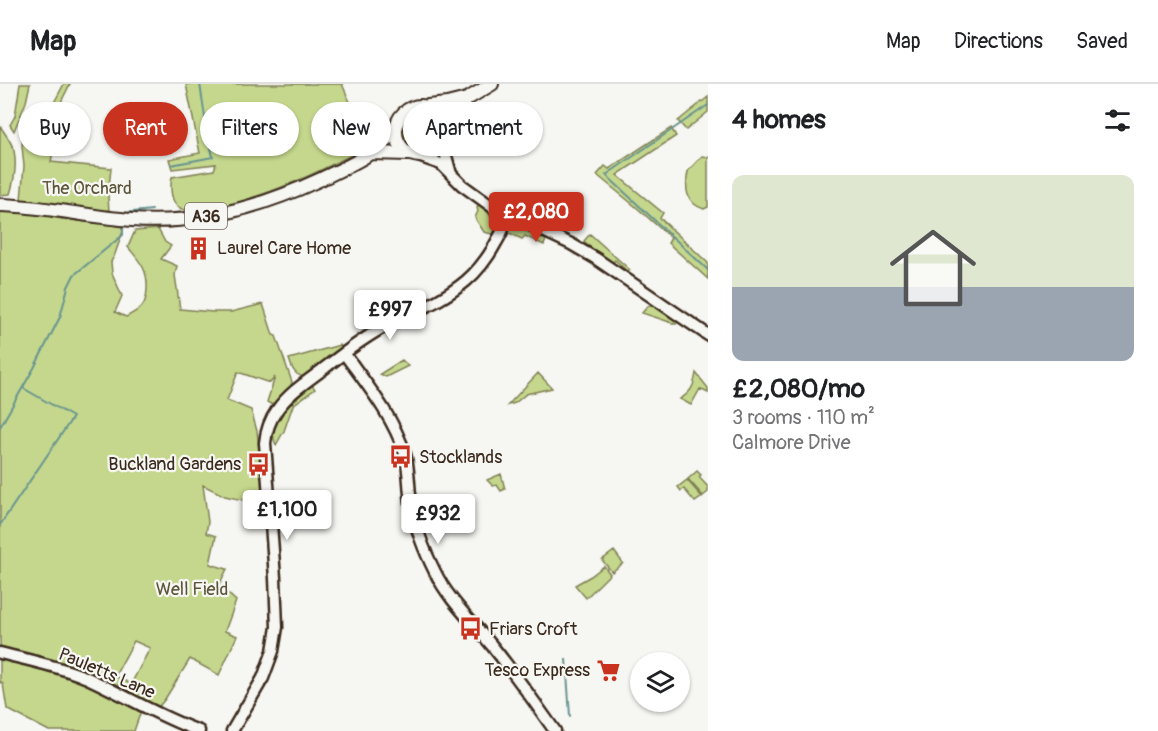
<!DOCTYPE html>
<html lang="en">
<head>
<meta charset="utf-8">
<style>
  :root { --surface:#fff; --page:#f2f2f2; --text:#202124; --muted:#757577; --line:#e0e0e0; --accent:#c8321e }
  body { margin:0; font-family:Pangolin,sans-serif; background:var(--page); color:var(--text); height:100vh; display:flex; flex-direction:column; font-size:22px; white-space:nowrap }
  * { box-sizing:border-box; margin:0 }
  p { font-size:20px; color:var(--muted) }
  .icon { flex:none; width:33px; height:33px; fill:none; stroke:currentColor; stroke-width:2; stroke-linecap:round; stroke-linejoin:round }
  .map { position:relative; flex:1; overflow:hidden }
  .details { display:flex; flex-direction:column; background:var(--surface); width:450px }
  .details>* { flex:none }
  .hud { position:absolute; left:18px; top:18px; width:570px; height:54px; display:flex; gap:12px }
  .buttons { position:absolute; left:630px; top:568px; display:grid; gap:12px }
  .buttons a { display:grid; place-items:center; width:60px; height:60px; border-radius:50%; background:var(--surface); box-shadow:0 2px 4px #0004; font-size:30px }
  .price { position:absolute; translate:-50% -51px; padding:0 14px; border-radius:6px; background:#fff; color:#222; font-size:20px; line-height:39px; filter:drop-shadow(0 2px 3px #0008) }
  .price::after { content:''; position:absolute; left:50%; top:36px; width:18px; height:14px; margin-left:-9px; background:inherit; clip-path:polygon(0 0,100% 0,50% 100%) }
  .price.selected { background:var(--accent); color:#fff }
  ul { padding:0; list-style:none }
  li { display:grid; align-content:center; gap:12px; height:318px; padding:0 24px }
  li span { display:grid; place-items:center; height:186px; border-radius:12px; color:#555 }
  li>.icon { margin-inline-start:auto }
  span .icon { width:108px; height:108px; fill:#fffc; stroke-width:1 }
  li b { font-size:26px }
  h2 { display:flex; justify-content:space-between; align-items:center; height:72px; padding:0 24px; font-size:26px }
  .tag { padding:0 21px; border-radius:27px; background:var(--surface); box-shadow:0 2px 4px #0004; font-size:21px; line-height:54px }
  .tag.selected { background:var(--accent); color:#fff }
  header { display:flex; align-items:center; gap:36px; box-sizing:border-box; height:84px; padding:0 30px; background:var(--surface); border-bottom:2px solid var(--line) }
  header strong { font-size:28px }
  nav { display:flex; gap:33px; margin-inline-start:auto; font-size:21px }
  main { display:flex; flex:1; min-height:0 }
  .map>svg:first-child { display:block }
  .green { fill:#c4d78c; stroke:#808055; stroke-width:1.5; fill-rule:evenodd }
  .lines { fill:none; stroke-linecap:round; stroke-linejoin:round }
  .stream { stroke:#699491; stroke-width:2 }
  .secondary-casing { stroke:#3b2a1e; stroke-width:15 }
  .primary-casing { stroke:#3b2a1e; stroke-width:16 }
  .secondary { stroke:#f6f6f2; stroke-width:10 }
  .primary { stroke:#f6f6f2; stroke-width:12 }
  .labels { text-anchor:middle; stroke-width:4.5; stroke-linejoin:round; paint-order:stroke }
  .shield { fill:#f6f6f2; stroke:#73675e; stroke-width:1.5 }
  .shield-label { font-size:16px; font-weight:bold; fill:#3b2a1e }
  .park-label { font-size:18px; fill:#5d553a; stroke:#f6f6f2 }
  .poi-label { font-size:18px; fill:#3b2a1e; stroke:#f6f6f2; text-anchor:start }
  .street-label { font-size:18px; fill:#3b2a1e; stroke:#f6f6f2 }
</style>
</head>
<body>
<header>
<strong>Map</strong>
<nav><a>Map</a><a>Directions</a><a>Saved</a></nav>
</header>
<main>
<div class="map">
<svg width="708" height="647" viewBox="0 0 708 647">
  <rect width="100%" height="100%" fill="#f6f6f2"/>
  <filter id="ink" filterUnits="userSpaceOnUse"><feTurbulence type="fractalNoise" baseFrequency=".0167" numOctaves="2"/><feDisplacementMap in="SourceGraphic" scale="12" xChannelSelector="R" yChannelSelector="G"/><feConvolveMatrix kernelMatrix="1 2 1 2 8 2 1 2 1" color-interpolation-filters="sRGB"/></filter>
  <g filter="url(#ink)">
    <path class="green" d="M20,0H30L26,18L14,47L10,41L15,32Z
      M64,0H70L62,16L51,78L111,84L108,113L109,128L93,126L21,116L24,82L22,62L23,52L39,30L50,26Z
      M186,0H342L353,25L351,30L361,66C326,84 292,101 254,113C246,116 236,120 228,121C220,123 209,122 200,122C194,123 188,128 182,125C170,121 170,103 172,93L214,86L216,80L172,85L169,75L200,69Z
      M708,13V28L686,46L678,37Z
      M402 47a20 20 0 1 1 40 0a20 20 0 1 1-40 0Z
      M0,42C5,50 12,58 14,67C17,81 14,97 10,110L0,111Z
      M671,44L676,52L617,91L663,129L660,134L708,179V195L668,159L671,154L636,123L597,91L605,82L609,85Z
      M702,72L708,73V123L704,125C685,119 685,104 688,87Z
      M479,119L487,125C489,136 505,140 492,150L484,148L475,134L478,127L477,124Z
      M16,126L62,135L121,142L123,147L115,170L111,178L112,189L122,212L115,228L126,233C141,225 146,223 147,205C148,185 140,178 128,163L135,147L158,145L165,158L171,162L161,175L177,182L175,191L180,225L213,228H231L263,220L273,251L276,252L292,298L290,305L274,322L267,318L275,293L270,299L238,288L227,316L251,326L257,347L265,421L225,412L203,401L208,438L206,449L216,452L210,480L227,485L219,501L236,517L225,547L237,552L219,591L190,575L165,615L152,631L141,627L134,647H49L7,625L3,600L1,598L0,599V576H1L5,564L0,562V127ZM134,557L150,564L131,600L115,592Z
      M511,140C525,144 532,150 546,156L544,161L525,152L522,155L507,148Z
      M590,150L630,186L628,188L615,176L610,181L584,157Z
      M654,220L678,237L676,240L642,229L648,222Z
      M340,261L342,265L304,293C294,291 292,284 289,275Z
      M402,276L408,282L386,293L380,290Z
      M538,289L552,304L526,310L515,319L508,321Z
      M696,289L708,304V309L700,305L691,321L680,315C692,308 694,301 696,289Z
      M312,301L315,305L293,321L284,347L276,361C264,338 296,314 312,301Z
      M697,387L701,391L699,393L708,403V408L703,412L688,395Z
      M501,390L505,405L501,407L497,401L493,402L487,396Z
      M687,396L702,413L695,418L684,405L681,407L678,403Z
      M614,467L623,479L612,488L602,476Z
      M604,482L610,490L586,514L575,501L591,492Z"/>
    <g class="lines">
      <path class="stream" d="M708,21L606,91L708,186
        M171,81L213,73L206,40L200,0
        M123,129L152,126
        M0,343L34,284L60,233L68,203L74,191L123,151V141
        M0,441L73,333L23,304
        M566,575L570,632"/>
      <defs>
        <path id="secondary" d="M446,51V72L451,90
          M506,134H514L522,137L571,160L595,174L708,251
          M344,269C367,301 393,332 405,370C410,387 408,406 412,424C416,446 425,468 435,488C449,517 473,538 493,563C515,590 535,619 555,647
          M0,569C28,576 58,582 85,593C123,610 159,633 199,647
          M232,647L263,594L273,567L277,543L275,494L265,359C266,347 270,336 277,326C289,309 306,298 322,286C341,271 361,256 382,244C411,229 441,218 466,197C479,186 489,172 497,157C502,149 506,141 505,132L462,101L441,80L418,72"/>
        <path id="primary" d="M396 47a25 25 0 1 1 50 0a25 25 0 1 1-50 0Z
          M428,22L447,20L467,15L492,0
          M446,44L456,29L467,15
          M371,69L409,70
          M0,121C45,122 88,133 132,136C197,141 261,123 319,96C346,83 376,71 395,47"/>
      </defs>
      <use href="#secondary" class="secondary-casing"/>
      <use href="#primary" class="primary-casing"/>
      <use href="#secondary" class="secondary"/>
      <use href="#primary" class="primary"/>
    </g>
  </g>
  <defs>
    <symbol id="building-bare" viewBox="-9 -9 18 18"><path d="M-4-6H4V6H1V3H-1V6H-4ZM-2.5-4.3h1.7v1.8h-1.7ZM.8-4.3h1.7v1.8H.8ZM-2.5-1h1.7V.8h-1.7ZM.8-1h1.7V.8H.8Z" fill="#c8321e" stroke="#f6f6f2" stroke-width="2.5" paint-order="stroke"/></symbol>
    <symbol id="bus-bare" viewBox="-9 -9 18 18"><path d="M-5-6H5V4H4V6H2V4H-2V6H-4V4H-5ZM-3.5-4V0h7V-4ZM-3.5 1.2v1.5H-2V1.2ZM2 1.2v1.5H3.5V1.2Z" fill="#c8321e" stroke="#f6f6f2" stroke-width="2.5" paint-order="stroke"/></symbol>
    <symbol id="supermarket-bare" viewBox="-9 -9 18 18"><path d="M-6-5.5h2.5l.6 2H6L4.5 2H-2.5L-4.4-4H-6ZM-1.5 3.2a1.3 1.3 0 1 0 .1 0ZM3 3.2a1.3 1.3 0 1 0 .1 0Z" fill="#c8321e" stroke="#f6f6f2" stroke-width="2.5" paint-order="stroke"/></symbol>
  </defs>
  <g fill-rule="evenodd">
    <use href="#building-bare" x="182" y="148" width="33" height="33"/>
    <use href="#bus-bare" x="384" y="356" width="33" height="33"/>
    <use href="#bus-bare" x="242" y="364" width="33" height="33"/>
    <use href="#bus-bare" x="454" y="528" width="33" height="33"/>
    <use href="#supermarket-bare" x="592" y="570" width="33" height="33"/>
  </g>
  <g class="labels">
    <rect class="shield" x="185" y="119" width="42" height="26" rx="4.5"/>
    <g class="shield-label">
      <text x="206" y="138">A36</text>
    </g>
    <g class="park-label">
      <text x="87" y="110">The Orchard</text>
      <text x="192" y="511">Well Field</text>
    </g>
    <g class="poi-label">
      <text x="217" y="170">Laurel Care Home</text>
      <text x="419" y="379">Stocklands</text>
      <text x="241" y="386" text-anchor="end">Buckland Gardens</text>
      <text x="489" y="551">Friars Croft</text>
      <text x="590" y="592" text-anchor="end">Tesco Express</text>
    </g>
    <g class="street-label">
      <text transform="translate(107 589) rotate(23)" y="6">Pauletts Lane</text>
    </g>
  </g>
</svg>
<div class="buttons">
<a><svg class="icon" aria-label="layers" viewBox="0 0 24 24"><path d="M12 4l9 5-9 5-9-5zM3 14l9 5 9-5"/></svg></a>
</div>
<b class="price selected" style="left:536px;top:159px">£2,080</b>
<b class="price" style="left:390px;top:257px">£997</b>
<b class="price" style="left:287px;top:457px">£1,100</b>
<b class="price" style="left:438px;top:461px">£932</b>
<div class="hud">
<a class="tag">Buy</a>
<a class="tag selected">Rent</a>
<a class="tag">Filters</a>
<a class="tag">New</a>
<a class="tag">Apartment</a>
</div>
</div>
<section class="details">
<h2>4 homes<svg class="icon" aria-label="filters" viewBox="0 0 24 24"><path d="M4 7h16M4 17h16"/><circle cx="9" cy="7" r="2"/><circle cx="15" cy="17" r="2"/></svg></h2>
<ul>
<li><span style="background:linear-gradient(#dfe7d0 60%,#9aa5b1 0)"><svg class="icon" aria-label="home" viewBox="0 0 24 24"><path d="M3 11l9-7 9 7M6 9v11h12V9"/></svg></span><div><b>£2,080/mo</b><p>3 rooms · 110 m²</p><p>Calmore Drive</p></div></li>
</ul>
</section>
</main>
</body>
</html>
